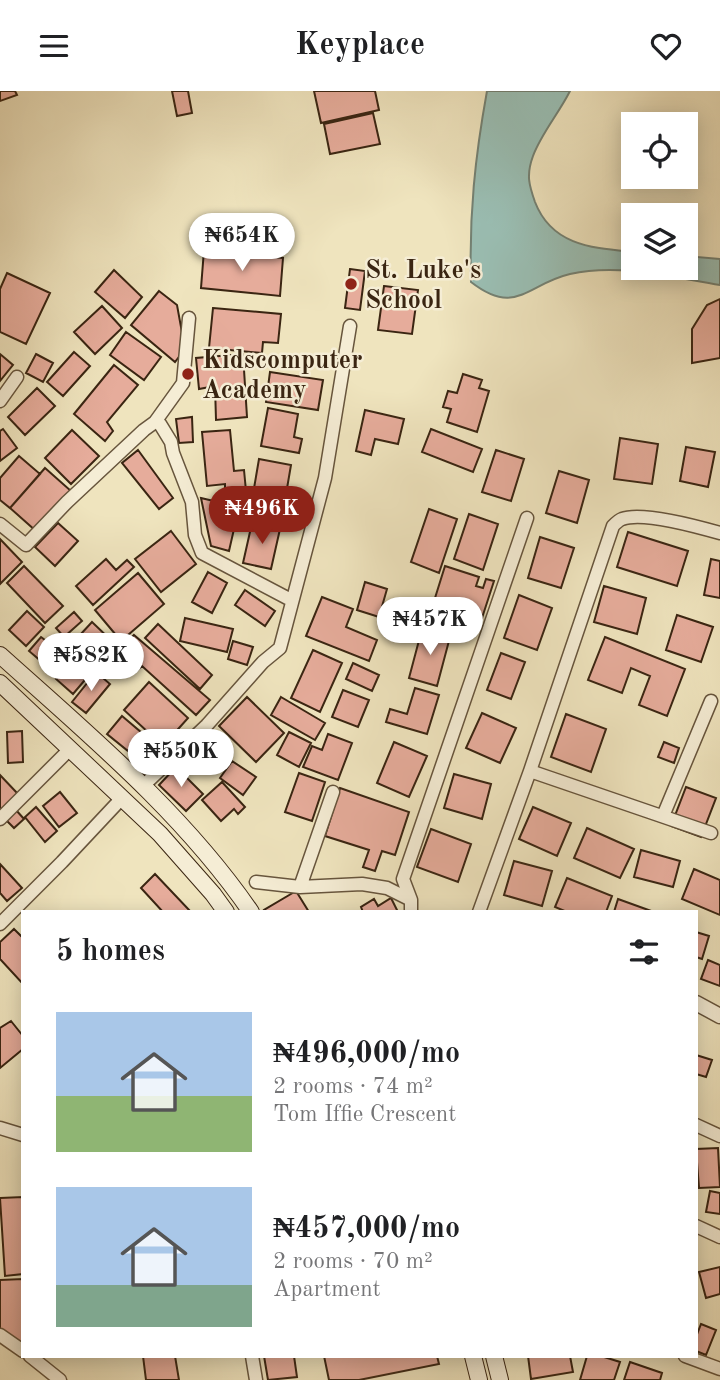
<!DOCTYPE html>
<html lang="en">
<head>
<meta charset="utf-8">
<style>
  :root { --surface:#fff; --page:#f2f2f2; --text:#202124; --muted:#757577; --accent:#8f2418 }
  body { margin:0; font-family:"Old Standard TT",serif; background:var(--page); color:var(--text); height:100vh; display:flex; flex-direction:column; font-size:26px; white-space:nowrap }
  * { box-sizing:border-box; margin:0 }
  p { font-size:23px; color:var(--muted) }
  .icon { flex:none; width:38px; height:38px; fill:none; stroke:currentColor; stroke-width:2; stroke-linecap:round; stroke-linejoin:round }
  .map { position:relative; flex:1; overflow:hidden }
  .panel { position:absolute; left:21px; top:819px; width:677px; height:448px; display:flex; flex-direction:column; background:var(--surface); border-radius:0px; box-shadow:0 4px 18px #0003 }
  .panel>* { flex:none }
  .controls { position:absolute; left:621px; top:21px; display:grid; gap:14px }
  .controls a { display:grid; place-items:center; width:77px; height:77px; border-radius:0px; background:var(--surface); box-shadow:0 4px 18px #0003; font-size:35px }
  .price { position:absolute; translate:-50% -60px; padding:0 16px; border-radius:24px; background:#fff; color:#222; font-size:23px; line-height:46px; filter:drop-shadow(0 2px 4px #0008) }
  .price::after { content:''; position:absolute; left:50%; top:42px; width:21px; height:16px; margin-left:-10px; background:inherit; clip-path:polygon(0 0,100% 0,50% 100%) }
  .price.current { background:var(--accent); color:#fff }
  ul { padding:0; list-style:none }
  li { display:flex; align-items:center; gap:21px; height:175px; padding:0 35px }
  li span { display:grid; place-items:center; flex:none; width:196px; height:140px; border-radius:0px; color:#555 }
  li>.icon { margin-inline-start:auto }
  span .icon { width:84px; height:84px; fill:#fffc; stroke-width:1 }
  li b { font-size:30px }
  h2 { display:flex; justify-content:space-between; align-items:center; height:84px; padding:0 35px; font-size:30px }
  header { display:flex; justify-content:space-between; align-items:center; height:91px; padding:0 35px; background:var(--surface); font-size:32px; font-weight:600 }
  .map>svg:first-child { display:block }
  .water { fill:#9abeb3; stroke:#748173; stroke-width:2 }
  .building { fill:#e6ac9b; stroke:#3a2512; stroke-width:2 }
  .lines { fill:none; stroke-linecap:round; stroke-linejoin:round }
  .minor-casing { stroke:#67553d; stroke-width:15 }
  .tertiary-casing { stroke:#67553d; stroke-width:17 }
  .secondary-casing { stroke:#3a2512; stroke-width:18 }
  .minor { stroke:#f5edd5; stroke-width:12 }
  .tertiary { stroke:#f5edd5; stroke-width:14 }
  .secondary { stroke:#f5edd5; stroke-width:16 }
  .poi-dot { fill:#8f2418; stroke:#f5edd5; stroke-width:2.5 }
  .labels { text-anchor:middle; stroke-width:5; stroke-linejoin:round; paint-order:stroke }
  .poi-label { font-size:26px; font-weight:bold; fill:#3a2512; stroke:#f5edd5; text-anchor:start }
</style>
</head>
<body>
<header><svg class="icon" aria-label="menu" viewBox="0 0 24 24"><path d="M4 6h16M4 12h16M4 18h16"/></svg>Keyplace<svg class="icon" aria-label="heart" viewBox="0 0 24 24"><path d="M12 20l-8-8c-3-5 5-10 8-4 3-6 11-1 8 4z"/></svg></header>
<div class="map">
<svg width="720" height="1289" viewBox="0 0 720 1289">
  <rect width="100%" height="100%" fill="#efe4be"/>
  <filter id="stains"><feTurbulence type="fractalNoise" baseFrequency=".00286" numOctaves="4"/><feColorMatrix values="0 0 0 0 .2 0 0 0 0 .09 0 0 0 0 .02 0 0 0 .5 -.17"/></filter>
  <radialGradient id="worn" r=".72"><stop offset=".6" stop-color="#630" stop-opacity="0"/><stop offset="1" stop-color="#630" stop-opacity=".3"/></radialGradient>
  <path class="water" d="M487,0H570C559,22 541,43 533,65C526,84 529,94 535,111C552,155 593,157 633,161L634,177H686V165L720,168V194C671,186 619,172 570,183C527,193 516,226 471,191C469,124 475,66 487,0Z"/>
  <path class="building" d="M0,0H15L17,4L0,10Z
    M172,0H188L192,22L177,25Z
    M314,0H375L379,19L321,32Z
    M373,22L380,53L330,63L324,33Z
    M204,159L283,167L280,205L201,197Z
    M350,178L365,180L360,219L345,217Z
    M114,179L142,206L125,227L95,201Z
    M7,182L50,202L26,253L0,241V198Z
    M384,195L418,199L412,243L378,239Z
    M159,200L177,214L185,258L175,271L131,234Z
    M720,208V267L692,272V238L707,214Z
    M102,215L122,237L95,263L74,241Z
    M213,217L281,223L278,252L263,251L262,262L209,257Z
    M126,241L161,266L144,289L110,264Z
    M74,261L90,275L63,305L47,291Z
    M0,263L13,274L0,290Z
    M36,263L53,272L43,291L26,282Z
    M243,263L247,326L216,329L215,295L199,298L196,267Z
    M114,274L138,294L107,331L113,340L105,350L74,323Z
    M270,281L323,289L318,319L266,311Z
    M463,283L482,289L479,297L489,300L477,341L447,331L451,318L443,316L448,300L457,302Z
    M37,297L55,315L25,344L8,326Z
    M268,317L298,323L294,346L302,348L299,362L261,355Z
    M365,319L404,328L398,353L375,348L371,364L356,360Z
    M192,326L193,351L179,352L176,328Z
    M3,338L17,357L0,370V340Z
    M431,338L482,358L473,381L422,361Z
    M72,339L99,365L71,393L45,367Z
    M230,339L234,380L244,379L246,400L225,402V393L207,395L202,341Z
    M620,347L658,353L652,393L614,388Z
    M686,356L715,361L708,396L680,390Z
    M138,359L173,407L159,418L122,372Z
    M496,359L524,368L511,410L482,401Z
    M19,365L40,383L10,417L0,409V387Z
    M259,368L291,374L284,415L252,409Z
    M45,377L71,400L36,440L10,417Z
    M559,380L589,389L577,432L546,422Z
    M201,407L239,416L229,460L211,455Z
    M429,418L457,428L439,482L411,471Z
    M469,423L498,433L483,479L454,468Z
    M58,432L78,450L55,475L35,456Z
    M252,432L280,438L271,478L243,472Z
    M171,440L196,473L161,501L135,468Z
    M628,441L688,460L677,495L617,476Z
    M540,446L574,457L561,497L528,487Z
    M0,448L22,471L0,493Z
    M106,468L116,479L127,469L134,476L93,514L76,495Z
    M711,468L720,470V507L704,504Z
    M24,475L63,515L45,532L7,492Z
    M445,475L479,486L476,495L483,497L486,488L494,490L482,527L461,520L443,527L430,523Z
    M208,481L227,492L212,522L192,511Z
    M138,482L164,513L121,550L95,519Z
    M365,491L387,498L379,526L357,519Z
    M604,495L646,507L637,543L594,531Z
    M245,499L275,520L265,535L235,514Z
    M519,504L552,517L537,559L504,547Z
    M322,506L353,518L346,536L377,549L369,570L306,545Z
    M27,520L44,536L26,555L9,539Z
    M74,521L82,530L64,546L56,537Z
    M677,524L713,536L701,571L666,559Z
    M185,527L233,538L227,561L180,550Z
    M92,531L115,553L104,566L80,544Z
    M158,533L212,584L200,598L145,547Z
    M422,538L450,546L437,595L409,587Z
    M134,544L210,609L196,624L142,575L135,581L115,564Z
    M41,546L54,556L42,571L29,560Z
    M605,546L685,578L667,625L639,614L650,585L631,577L622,602L588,589Z
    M233,550L253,556L247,574L228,568Z
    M84,555L101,570L73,603L56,588Z
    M313,559L342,572L320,621L291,607Z
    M501,562L525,571L511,608L487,599Z
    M353,572L379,584L372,600L346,588Z
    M96,581L110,593L86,622L72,611Z
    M149,591L188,627L163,655L124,619Z
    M415,597L439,604L427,643L386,631L390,618L407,623Z
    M343,599L369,609L358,636L332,626Z
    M247,606L284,642L256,671L219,635Z
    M281,606L325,632L315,649L271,624Z
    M482,622L516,637L500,672L466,657Z
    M566,623L606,638L591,681L551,666Z
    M122,625L142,642L128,660L107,643Z
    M22,640L23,671L8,672L7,641Z
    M289,641L311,652L299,676L277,664Z
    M328,643L352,652L338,689L303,676L312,655L322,659Z
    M394,651L427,665L409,706L377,692Z
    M664,651L679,657L674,672L658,666Z
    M232,670L256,686L243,704L220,687Z
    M176,676L203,703L186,720L159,694Z
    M299,682L325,691L312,730L285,721Z
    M454,683L491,693L482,728L444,717Z
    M0,684L18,703L0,720Z
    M222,691L245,716L238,723L234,718L221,730L202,709Z
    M686,696L716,707L701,746L671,735Z
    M340,697L409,721L395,764L382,760L375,780L363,776L369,759L325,745Z
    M60,701L77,722L59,736L43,715Z
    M36,716L57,740L45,751L25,726Z
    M533,716L571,732L557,765L519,748Z
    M16,719L24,728L14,737L6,729Z
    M587,737L634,758L620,787L574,767Z
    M431,738L471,753L458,791L417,776Z
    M641,759L680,770L673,796L634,786Z
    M514,770L552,780L542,815L504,804Z
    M0,773L22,797L7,810L0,802Z
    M694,778L720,789V824L682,808Z
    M155,783L191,821H163L141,797Z
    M567,787L612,805L606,821H567L555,816Z
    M296,800L309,821H265L264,819Z
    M391,807L398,821H363L361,816L374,808L378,815Z
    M618,808L654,821H614Z
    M14,838L23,847V893L0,868V851Z
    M696,841L709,845L702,868L696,866Z
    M708,869L720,874V895L701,888Z
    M11,930L23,945V958L0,977V937Z
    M696,964L712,969L706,986L696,983Z
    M718,1057L720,1096L699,1097L696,1058Z
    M710,1100L720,1102V1123L706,1121Z
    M23,1106V1183L5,1185L0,1107Z
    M720,1176V1203L706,1207L699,1181Z
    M23,1188V1253H21L0,1237V1189Z
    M701,1233L716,1239L706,1264L696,1260V1246Z
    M143,1265H175L179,1289H146Z
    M264,1265H294L297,1286L268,1289Z
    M324,1265H437L439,1273L359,1289H329Z
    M528,1265H570L573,1281L531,1288Z
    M587,1265H601L620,1271L614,1289H580Z
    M630,1271L662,1282L660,1289H624Z"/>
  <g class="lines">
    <defs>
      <path id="minor" d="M0,310L17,286
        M155,331L160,333L171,351L173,362L192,411L195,444L202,462L291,509
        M0,433L26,454L67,411L144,339L155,331L183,292L189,227
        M530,680L711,742
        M143,695L207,634L263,571L280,557L325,387L350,235
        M663,725L711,610
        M0,728L70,658
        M256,791L300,796L362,793L387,797L411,809
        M300,796L333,701
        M411,821V809L403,788L527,427
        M479,821L530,680L613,435C616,432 619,429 622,428C642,420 699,436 720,442
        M0,833L62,771L122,707
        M696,1034L720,1045
        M0,1037L23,1044
        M696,1135L720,1146
        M0,1244L23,1260
        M30,1265L60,1289
        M252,1265L256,1289
        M685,1265L720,1278"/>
      <path id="tertiary" d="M696,912L720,925"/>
      <path id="secondary" d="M0,564C89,644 183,722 251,821
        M0,592L160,743L213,803L226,821
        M473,1265L479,1289
        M494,1265L500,1289"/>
    </defs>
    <use href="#minor" class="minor-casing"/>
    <use href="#tertiary" class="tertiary-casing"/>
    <use href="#secondary" class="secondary-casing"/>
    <use href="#minor" class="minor"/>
    <use href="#tertiary" class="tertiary"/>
    <use href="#secondary" class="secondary"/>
  </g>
  <g class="poi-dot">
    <circle cx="351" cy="193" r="7"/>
    <circle cx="188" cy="283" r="7"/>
  </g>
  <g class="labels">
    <g class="poi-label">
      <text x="365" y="187">St. Luke's<tspan x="365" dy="30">School</tspan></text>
      <text x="202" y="277">Kidscomputer<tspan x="202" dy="30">Academy</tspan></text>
    </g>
  </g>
  <rect width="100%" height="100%" filter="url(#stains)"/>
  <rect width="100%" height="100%" fill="url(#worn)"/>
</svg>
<div class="controls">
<a><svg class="icon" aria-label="locate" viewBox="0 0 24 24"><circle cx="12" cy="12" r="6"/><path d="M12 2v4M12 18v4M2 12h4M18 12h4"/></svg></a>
<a><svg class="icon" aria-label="layers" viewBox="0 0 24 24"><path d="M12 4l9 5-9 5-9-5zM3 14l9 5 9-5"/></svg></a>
</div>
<b class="price" style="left:242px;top:182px">₦654K</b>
<b class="price current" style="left:262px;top:455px">₦496K</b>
<b class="price" style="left:430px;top:566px">₦457K</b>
<b class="price" style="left:91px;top:602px">₦582K</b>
<b class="price" style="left:181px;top:698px">₦550K</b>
<section class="panel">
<h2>5 homes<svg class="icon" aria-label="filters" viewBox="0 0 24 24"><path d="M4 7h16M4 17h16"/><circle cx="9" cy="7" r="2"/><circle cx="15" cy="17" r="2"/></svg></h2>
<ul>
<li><span style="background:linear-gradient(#a9c7e8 60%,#8fb573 0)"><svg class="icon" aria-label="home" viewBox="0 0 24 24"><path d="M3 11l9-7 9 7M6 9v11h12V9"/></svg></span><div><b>₦496,000/mo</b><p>2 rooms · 74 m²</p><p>Tom Iffie Crescent</p></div></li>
<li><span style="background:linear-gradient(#a9c7e8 70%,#7fa58c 0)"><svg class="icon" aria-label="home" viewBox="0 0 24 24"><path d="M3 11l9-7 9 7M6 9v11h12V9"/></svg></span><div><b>₦457,000/mo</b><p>2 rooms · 70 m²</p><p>Apartment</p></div></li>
</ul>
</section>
</div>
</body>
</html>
